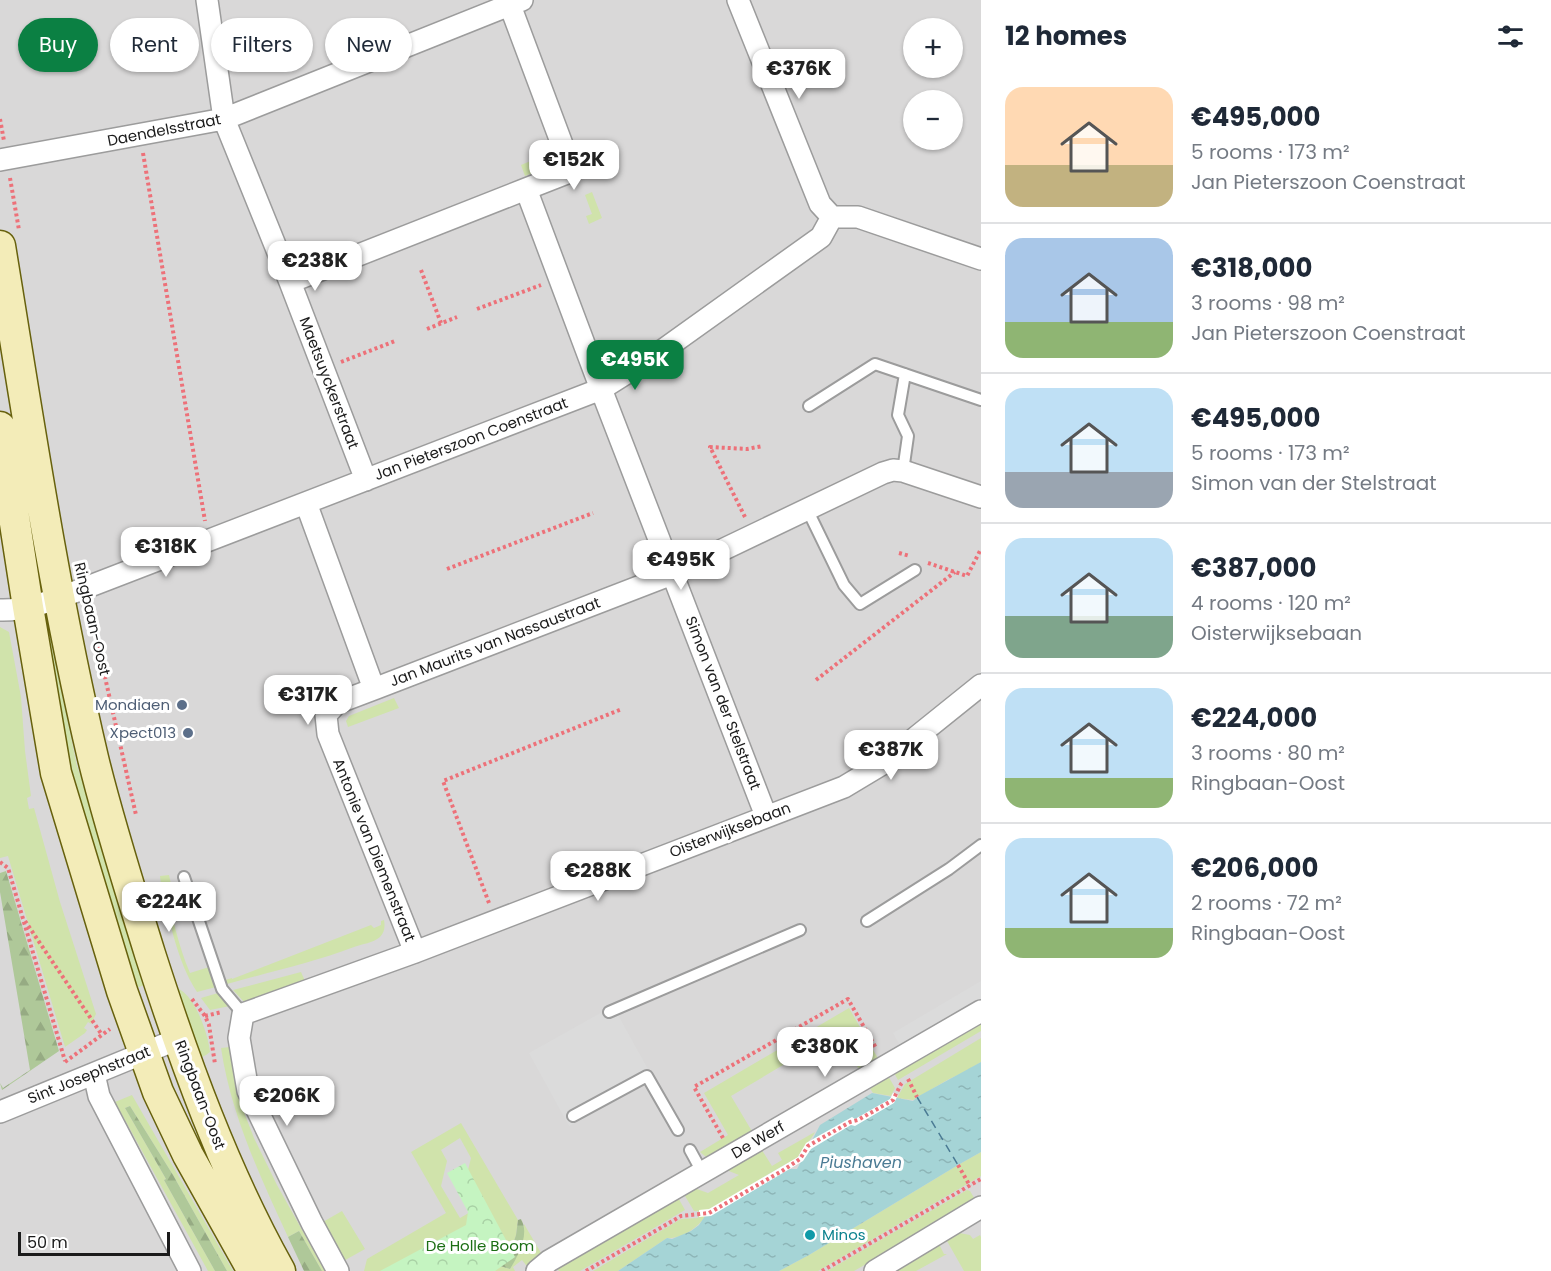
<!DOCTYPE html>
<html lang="en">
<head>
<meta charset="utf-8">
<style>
  :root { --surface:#fff; --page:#f2f2f3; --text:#1f2937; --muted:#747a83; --line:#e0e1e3; --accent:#0b8043 }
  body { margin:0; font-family:Poppins,sans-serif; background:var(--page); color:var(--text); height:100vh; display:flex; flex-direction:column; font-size:22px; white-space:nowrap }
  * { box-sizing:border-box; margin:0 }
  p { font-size:20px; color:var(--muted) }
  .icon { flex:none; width:33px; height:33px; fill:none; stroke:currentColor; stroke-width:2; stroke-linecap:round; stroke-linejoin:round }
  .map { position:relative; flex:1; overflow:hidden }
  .sheet { display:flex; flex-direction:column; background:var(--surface); width:570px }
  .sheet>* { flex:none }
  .guide { position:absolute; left:18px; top:18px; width:570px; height:54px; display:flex; gap:12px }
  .fabs { position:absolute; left:903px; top:18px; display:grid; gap:12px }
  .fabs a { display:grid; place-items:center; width:60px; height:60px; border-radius:50%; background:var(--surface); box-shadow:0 2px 4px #0004; font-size:30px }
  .scale { position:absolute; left:18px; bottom:15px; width:152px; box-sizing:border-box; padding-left:6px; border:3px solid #1b1b1b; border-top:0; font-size:16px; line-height:21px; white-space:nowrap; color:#1b1b1b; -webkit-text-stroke:4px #fff; paint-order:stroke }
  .price { position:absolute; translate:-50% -51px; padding:0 14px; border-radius:12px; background:#fff; color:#222; font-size:20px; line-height:39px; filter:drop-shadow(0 2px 3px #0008) }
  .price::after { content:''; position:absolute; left:50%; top:36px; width:18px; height:14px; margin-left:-9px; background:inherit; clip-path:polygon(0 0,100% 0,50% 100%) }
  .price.current { background:var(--accent); color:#fff }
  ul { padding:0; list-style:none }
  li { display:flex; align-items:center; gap:18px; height:150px; padding:0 24px }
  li+li { border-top:2px solid var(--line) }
  li span { display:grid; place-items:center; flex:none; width:168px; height:120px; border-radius:18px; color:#555 }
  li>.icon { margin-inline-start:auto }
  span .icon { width:72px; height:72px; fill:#fffc; stroke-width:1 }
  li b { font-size:26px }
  h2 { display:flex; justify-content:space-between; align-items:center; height:72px; padding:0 24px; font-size:26px }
  .tag { padding:0 21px; border-radius:27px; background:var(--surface); box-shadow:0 2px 4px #0004; font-size:21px; line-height:54px }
  .tag.current { background:var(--accent); color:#fff }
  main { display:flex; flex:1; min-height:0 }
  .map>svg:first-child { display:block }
  .residential { fill:#d9d8d8; fill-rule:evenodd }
  .grass { fill:#d0e3ab; fill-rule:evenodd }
  .forest { fill:url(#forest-firs) }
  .park { fill:url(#park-crowns) }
  .parking { fill:#dbdbdb }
  .water { fill:url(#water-ripples) }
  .pier { fill:#fff }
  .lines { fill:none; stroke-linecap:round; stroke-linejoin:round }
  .ferry { stroke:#4b7b94; stroke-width:1.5; stroke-dasharray:8 6; stroke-linecap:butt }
  .lane-casing { stroke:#9c9c9c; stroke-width:14 }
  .street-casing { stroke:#9c9c9c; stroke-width:24 }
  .secondary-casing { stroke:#67610d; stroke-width:33 }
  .path { stroke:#ed7179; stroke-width:4; stroke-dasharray:3 3; stroke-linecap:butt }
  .lane { stroke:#fff; stroke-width:10 }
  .street { stroke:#fff; stroke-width:21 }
  .secondary { stroke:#f3ecb8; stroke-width:30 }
  .service-dot { fill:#5c6f8a; stroke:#fff; stroke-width:2 }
  .culture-dot { fill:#0f9aa8; stroke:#fff; stroke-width:2 }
  .labels { text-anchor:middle; stroke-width:6; stroke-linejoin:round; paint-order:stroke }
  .street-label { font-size:15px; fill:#1b1b1b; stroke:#fff }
  .service-label { font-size:15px; fill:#4e5e75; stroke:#fff; text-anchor:end }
  .culture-label { font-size:15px; fill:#0d838f; stroke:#fff; text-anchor:start }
  .park-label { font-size:15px; fill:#1c6e14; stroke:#fff }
  .water-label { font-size:16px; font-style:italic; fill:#4b7b94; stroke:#fff }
</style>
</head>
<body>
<main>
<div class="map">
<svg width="981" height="1271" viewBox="0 0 981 1271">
  <defs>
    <pattern id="forest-firs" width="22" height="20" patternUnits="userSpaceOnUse" patternTransform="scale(1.5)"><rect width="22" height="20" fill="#afc899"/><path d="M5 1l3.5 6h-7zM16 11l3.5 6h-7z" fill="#96ab83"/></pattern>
    <pattern id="park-crowns" width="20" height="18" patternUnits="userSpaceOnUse" patternTransform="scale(1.5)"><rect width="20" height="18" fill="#c5f4c1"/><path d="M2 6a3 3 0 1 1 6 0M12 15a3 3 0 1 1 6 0" fill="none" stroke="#a9d1a5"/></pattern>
    <pattern id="water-ripples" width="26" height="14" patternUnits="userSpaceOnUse" patternTransform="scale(1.5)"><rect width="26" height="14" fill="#a5d4d6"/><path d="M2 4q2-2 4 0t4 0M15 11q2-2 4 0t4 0" fill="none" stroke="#8db5b7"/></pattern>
  </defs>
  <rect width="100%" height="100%" fill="#ece7e1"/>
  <path class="residential" d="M0,0H981V1271H0ZM914,28H952V68H914ZM914,100H952V140H914Z"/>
  <path class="grass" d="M550,153L554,161L552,165L525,176L521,165Z
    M592,192L602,218L589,224L586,216L592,214L585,195Z
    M45,621L47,623L77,766L151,983L136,988L84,817L60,722Z
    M0,627L9,632L21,697L25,751L31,796L27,798L29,809L34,808L60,902L96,1014L91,1024L88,1022L84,1028L87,1030L85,1033L65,1047L8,856L0,858Z
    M394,698L399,708L348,727L346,721L349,716Z
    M169,875L171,884L166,886C172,916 178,945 190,973L209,967L216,987L197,992C176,959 170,921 161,884L160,876Z
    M384,920C385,926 385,932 380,937C373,943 362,944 354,947C312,963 269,972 227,984L225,980L232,978V979L371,925L374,928L381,925V921Z
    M301,972L305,981L245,1003L233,990Z
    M179,989C196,998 208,1034 210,1052L206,1055L200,1058L175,990Z
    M218,993L230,1006L210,1010L201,998Z
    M849,1008L879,1060L860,1071L837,1033L731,1096L753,1133L710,1158L706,1157L700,1152L728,1135L704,1093Z
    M981,1019V1031L898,1080L893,1071Z
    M981,1038V1062L965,1072L949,1079L913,1100L897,1098L905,1084Z
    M230,1047L242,1101L240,1102L254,1138L277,1185L321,1264L323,1263L327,1271H322L299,1231L288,1237C260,1176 231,1115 221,1048Z
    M887,1074L895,1088L891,1096L873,1093L868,1085Z
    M132,1095L233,1271H227L173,1175L130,1106L125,1108L166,1179L164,1180L215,1271H208L115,1102Z
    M461,1123L518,1220L516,1235L510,1253L477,1271H364L367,1259L446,1213L411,1152ZM460,1138L471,1158L465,1182L479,1207L460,1218L441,1186L447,1161L441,1150Z
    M815,1132C810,1142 803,1146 798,1157L705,1217C697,1228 682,1239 667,1238L618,1271H593L681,1219L698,1218V1211H694L682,1191L694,1188L708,1193L739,1175L724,1169L760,1147L772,1166L782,1160L778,1153Z
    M981,1152V1176L818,1271H779L809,1255L958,1165Z
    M967,1190L970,1191L976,1201L854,1271H827Z
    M676,1194L685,1210L580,1271H559L555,1265Z
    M342,1211L365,1249L340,1263L339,1261L340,1251L325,1225L321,1223Z
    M524,1224L544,1258L529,1269L522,1260L513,1267L515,1271H486L497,1265L510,1269C518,1255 523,1241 524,1224Z
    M959,1233L970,1235L973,1239L980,1235L981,1237V1271H964L947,1241Z
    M939,1244L944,1254H947L916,1271H892Z"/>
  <path class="forest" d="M6,871L59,1051L2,1090L0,1083L3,1088L30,1070L0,892V873Z
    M130,1106L173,1175L227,1271H215L164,1180L166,1179L125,1108Z
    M521,1219C530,1234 518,1256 510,1269L497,1265L510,1253L516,1235L518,1220Z
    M299,1231L322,1271H304L288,1237Z"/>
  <path class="park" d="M465,1163L515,1257L495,1271H380L466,1225L468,1212L447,1173Z"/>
  <path class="parking" d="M981,981V1000L901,1047L893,1033Z
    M613,1006L654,1080L569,1126L529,1053Z"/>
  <path class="water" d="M981,1062V1152L958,1165L809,1255L779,1271H618L667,1238L672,1239L691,1231L699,1225L709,1210L786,1164L788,1169H797L820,1125L872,1093L913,1101L917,1097Z"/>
  <path class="pier" d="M893,1093L898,1095L894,1103L855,1126L851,1125L811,1149L803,1161L711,1216L699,1217V1210L709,1209L798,1157L806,1143L852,1117L855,1119L890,1099Z"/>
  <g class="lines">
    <path class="ferry" d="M917,1097L958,1165"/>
    <defs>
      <path id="lane" d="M809,406L875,364L981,400
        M903,471L908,436L898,415L905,374
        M807,509L844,585L860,604L915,570
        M184,877L222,989L243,1014
        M867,921L949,869L981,845
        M609,1012L800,930
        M573,1116L647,1076L678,1130
        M690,1150L702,1172"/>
      <path id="street" d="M207,0L224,119L290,282L366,480
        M508,0L572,171L526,189L601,389L766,816
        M738,0L820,204L832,217
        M0,160L224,119L522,0
        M290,282L526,189
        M306,503L374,689L337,703L326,715L328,734L415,952
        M0,610C29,611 58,598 85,588L601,389L663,350L821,237L832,217H858L981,259
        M374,689L672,574L883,473L893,470L903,471L981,497
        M94,1074L99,1096L190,1271
        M0,1112L178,1039
        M338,1271L312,1223L248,1091L239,1038L243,1014L415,952L844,787L884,763L981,685
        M537,1271L549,1261L981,1011
        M875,1271L981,1207"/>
      <path id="secondary" d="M0,246C28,417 53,589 93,758C109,824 130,889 150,954C185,1063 224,1171 280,1271
        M0,427L28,607L56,773L122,991L158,1092L188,1155L253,1271"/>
    </defs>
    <use href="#lane" class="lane-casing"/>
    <use href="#street" class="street-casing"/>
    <use href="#secondary" class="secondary-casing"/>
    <path class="path" d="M0,119L4,141
      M143,153L205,521
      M10,178L19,230
      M421,270L441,323
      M477,309L541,285
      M427,329L457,317
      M341,362L395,341
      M745,517L710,447L747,449L763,446
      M899,553L910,556
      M928,563L967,576L981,549
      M447,569L593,513
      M89,606L136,815
      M816,680L955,572
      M0,862L8,868L65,1061
      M489,903L443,781L622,709
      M25,921L102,1035
      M192,999L205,1016L209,1025L215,1064
      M205,1016L222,1012
      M65,1062L110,1029
      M908,1079L917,1097
      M723,1138L694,1087L848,999L876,1048
      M958,1165L970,1186
      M586,1271L681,1216L709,1213L782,1171L800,1159L808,1146L850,1122L858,1120L893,1100L901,1084L903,1082
      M822,1271L981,1179"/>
    <use href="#lane" class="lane"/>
    <use href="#street" class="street"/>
    <use href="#secondary" class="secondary"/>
  </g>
  <g class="service-dot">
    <circle cx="182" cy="705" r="6"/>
    <circle cx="188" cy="733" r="6"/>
  </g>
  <circle class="culture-dot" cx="810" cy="1235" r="6"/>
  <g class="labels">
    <g class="street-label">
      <text transform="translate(164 130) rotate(-11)" y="5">Daendelsstraat</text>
      <text transform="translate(329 383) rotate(69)" y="5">Maetsuyckerstraat</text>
      <text transform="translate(471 439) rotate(-21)" y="5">Jan Pieterszoon Coenstraat</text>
      <text transform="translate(92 619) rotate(77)" y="5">Ringbaan-Oost</text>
      <text transform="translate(495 642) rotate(-21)" y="5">Jan Maurits van Nassaustraat</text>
      <text transform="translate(723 703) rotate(69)" y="5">Simon van der Stelstraat</text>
      <text transform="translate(730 830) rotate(-21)" y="5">Oisterwijksebaan</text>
      <text transform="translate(374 850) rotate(68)" y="5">Antonie van Diemenstraat</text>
      <text transform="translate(89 1075) rotate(-22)" y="5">Sint Josephstraat</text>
      <text transform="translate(200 1095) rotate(69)" y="5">Ringbaan-Oost</text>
      <text transform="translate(758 1140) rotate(-30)" y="5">De Werf</text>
    </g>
    <g class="service-label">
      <text x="170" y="710">Mondiaen</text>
      <text x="176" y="738">Xpect013</text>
    </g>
    <g class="culture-label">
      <text x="822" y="1240">Minos</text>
    </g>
    <g class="park-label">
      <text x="480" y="1251">De Holle Boom</text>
    </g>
    <g class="water-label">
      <text x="861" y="1168">Piushaven</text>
    </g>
  </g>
</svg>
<div class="fabs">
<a>+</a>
<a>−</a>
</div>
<div class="scale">50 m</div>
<b class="price" style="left:799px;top:100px">€376K</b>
<b class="price" style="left:574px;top:191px">€152K</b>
<b class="price" style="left:315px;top:292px">€238K</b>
<b class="price current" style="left:635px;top:391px">€495K</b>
<b class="price" style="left:166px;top:578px">€318K</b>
<b class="price" style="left:681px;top:591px">€495K</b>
<b class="price" style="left:308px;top:726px">€317K</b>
<b class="price" style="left:891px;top:781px">€387K</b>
<b class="price" style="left:598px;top:902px">€288K</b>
<b class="price" style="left:169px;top:933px">€224K</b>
<b class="price" style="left:825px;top:1078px">€380K</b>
<b class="price" style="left:287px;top:1127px">€206K</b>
<div class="guide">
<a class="tag current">Buy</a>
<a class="tag">Rent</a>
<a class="tag">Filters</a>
<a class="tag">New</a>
</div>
</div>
<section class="sheet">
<h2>12 homes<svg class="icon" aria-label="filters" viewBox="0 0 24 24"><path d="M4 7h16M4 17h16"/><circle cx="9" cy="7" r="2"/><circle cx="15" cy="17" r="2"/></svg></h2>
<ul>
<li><span style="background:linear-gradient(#ffd9b3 65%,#c2b280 0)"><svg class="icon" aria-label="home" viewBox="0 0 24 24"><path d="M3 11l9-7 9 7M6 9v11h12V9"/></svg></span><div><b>€495,000</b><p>5 rooms · 173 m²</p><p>Jan Pieterszoon Coenstraat</p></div></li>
<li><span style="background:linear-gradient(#a9c7e8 70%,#8fb573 0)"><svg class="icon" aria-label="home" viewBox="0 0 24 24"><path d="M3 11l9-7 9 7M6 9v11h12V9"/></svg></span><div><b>€318,000</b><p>3 rooms · 98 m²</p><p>Jan Pieterszoon Coenstraat</p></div></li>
<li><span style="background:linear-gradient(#bfe0f5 70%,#9aa5b1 0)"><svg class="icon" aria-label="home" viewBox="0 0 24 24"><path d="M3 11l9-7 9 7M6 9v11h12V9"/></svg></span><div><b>€495,000</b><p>5 rooms · 173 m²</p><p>Simon van der Stelstraat</p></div></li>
<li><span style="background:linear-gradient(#bfe0f5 65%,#7fa58c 0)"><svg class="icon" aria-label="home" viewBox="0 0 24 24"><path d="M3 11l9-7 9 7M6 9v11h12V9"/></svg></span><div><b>€387,000</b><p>4 rooms · 120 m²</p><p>Oisterwijksebaan</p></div></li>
<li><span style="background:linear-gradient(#bfe0f5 75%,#8fb573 0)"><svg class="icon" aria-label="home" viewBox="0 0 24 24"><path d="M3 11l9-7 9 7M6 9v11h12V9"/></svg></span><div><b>€224,000</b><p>3 rooms · 80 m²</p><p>Ringbaan-Oost</p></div></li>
<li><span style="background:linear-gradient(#bfe0f5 75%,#8fb573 0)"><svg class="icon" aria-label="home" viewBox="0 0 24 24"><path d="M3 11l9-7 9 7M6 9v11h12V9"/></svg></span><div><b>€206,000</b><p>2 rooms · 72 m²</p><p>Ringbaan-Oost</p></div></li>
</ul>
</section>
</main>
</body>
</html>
